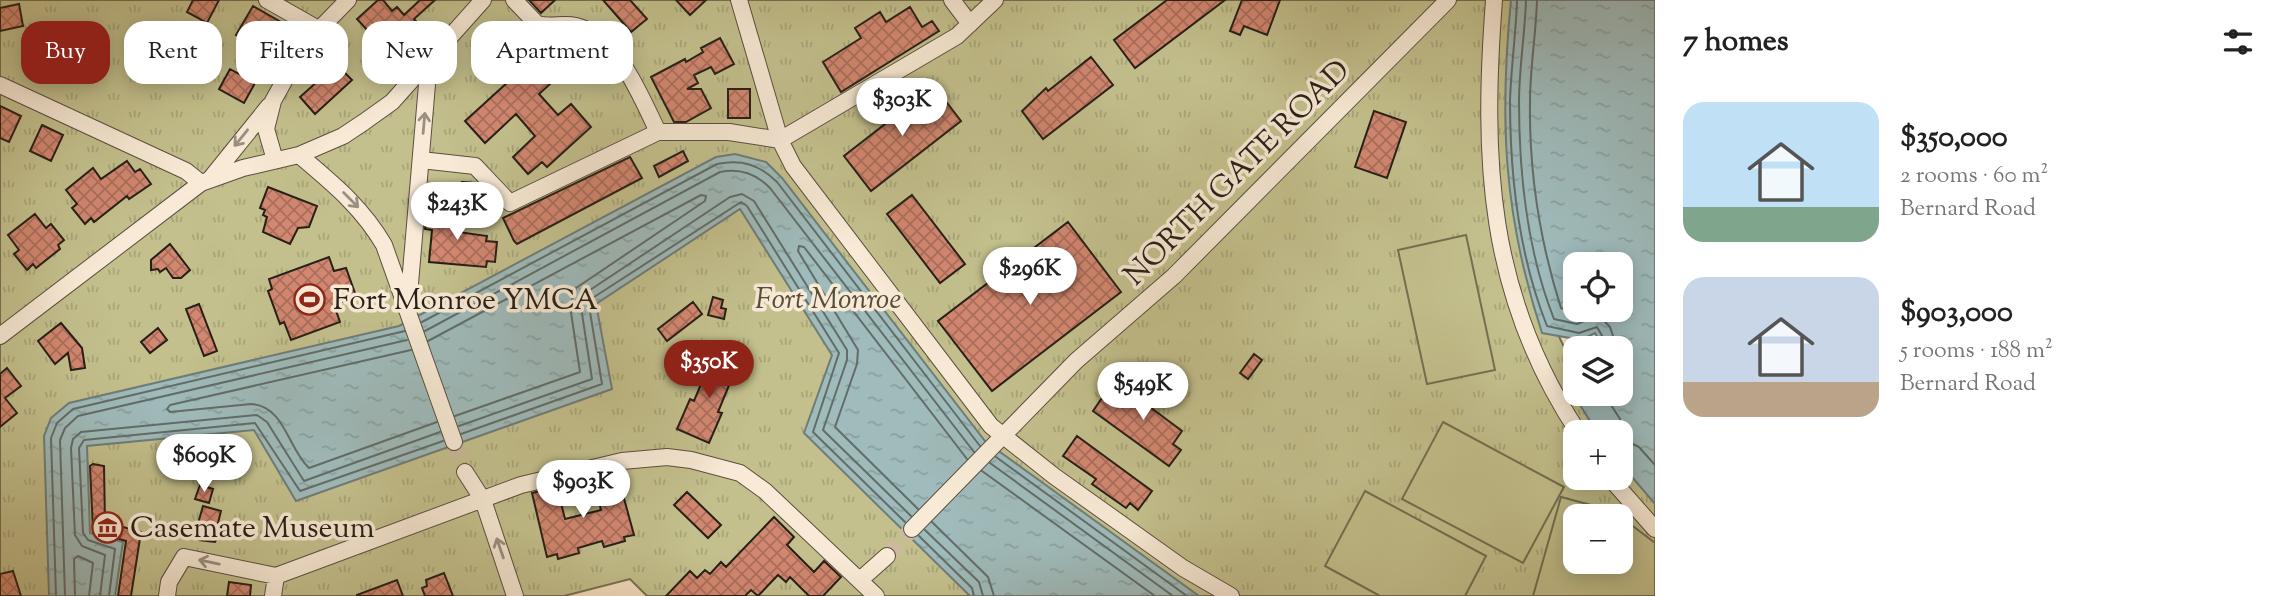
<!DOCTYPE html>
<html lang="en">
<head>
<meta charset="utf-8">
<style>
  :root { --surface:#fff; --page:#f2f2f2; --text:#222; --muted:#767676; --accent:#8f2418 }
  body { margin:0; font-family:"Sorts Mill Goudy",serif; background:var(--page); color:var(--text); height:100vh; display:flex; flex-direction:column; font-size:26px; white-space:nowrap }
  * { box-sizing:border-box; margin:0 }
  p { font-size:23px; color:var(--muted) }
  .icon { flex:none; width:38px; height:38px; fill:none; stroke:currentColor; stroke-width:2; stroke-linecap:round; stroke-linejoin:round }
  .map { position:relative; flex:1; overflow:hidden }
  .drawer { display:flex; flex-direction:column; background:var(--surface); width:630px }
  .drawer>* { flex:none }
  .guide { position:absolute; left:21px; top:21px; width:665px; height:63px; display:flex; gap:14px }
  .tools { position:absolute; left:1563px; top:252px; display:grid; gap:14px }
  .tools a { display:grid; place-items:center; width:70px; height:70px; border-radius:14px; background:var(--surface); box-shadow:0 4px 18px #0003; font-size:35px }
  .price { position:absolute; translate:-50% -60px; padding:0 16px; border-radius:24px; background:#fff; color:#222; font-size:23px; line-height:46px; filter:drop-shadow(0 2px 4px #0008) }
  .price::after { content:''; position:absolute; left:50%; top:42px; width:21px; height:16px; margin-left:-10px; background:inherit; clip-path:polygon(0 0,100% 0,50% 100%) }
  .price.on { background:var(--accent); color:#fff }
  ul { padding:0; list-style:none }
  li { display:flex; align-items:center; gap:21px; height:175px; padding:0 28px }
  li span { display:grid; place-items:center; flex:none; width:196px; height:140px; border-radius:21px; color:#555 }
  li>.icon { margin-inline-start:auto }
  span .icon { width:84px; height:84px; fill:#fffc; stroke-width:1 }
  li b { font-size:30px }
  h2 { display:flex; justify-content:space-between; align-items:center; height:84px; padding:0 28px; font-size:30px }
  .pill { padding:0 24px; border-radius:21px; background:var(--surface); box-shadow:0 4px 18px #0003; font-size:24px; line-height:63px }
  .pill.on { background:var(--accent); color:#fff }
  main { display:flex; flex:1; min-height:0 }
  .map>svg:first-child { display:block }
  .park { fill:url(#park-tufts); stroke:#747052; stroke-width:2; fill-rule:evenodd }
  .pitch { fill:#c3c08d; stroke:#747052; stroke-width:2 }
  .water { fill:url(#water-ripples); stroke:#6f7d79; stroke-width:2; fill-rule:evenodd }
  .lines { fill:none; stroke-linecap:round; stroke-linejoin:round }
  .shore { stroke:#626d68; stroke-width:2 }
  .building { fill:url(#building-cross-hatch); stroke:#261f16; stroke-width:2 }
  .minor-tunnel { stroke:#ccb99e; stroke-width:16; stroke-dasharray:16 8; stroke-linecap:butt }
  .minor-casing { stroke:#5a4f40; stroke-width:18 }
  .minor { stroke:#f8ead6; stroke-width:16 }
  .oneway { stroke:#9a8f80 }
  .labels { text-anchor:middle; stroke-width:7; stroke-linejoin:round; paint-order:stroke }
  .street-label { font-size:30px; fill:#261f16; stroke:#f8ead6 }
  .park-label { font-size:30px; font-style:italic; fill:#554f3a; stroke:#f8ead6 }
  .poi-label { font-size:30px; fill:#261f16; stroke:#f8ead6; text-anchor:start }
</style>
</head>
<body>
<main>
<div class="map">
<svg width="1655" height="596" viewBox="0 0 1655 596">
  <defs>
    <pattern id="park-tufts" width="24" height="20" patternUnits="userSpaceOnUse" patternTransform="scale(1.75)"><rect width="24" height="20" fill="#c3c08d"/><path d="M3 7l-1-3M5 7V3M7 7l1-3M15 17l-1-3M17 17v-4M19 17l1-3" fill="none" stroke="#a7a579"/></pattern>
    <pattern id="water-ripples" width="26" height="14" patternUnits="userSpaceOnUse" patternTransform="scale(1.75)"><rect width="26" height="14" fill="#9fbbbb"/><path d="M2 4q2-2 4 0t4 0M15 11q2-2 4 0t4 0" fill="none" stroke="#89a0a0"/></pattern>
    <pattern id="building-cross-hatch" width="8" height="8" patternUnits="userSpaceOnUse" patternTransform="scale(1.75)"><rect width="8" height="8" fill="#d28770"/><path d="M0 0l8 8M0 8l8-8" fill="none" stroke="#aa6e5b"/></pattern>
  </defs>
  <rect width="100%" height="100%" fill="#f5dfc0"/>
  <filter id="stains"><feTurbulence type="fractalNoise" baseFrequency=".00286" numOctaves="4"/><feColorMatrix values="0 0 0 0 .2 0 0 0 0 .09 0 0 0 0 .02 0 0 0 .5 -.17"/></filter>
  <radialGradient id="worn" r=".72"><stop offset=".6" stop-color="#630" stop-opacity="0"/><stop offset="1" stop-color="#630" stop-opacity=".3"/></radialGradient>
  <path class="park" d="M0,0H1516L1554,326L1575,370V394H1588L1613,432H1575V478H1620L1621,443L1655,484V596H647L630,579L564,596H0ZM1575,516H1620V562H1575Z"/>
  <path class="pitch" d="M1466,235L1495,370L1427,384L1398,250Z
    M1443,422L1564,487L1523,563L1402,499Z
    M1365,491L1486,556L1465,596H1380L1325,566Z
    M1561,497L1606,509L1619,516H1575V562H1620L1621,517L1655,543V596H1533Z"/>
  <path class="water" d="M1511,0H1655V504L1621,464L1620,432H1597L1580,405L1577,394H1620V348H1603L1595,333L1581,340L1542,333C1504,217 1499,121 1511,0ZM1575,264H1620V310H1575Z
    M735,154L766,162L782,178L985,441L1199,596H970L804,433L832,355L740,209L596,304L612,389L296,501L254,430L87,446L90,533L123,542L115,596H49L44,436L51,418L69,403L399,326L716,157Z"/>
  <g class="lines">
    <path class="shore" d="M1517,0C1516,34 1511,67 1510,101C1510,176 1519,256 1547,326L1579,333L1597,327L1609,348
      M1526,0C1525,34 1519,68 1519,102C1519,174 1527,251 1554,319L1577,324L1592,318L1602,319L1610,327L1617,348
      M1537,0C1536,34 1530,68 1530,102C1529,172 1540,242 1561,308L1575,313L1582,310
      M422,322L717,164C742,159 760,165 777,182L980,446
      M425,331L720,172C741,168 756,174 770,188L974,452
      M428,341L701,195L706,196L705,201L576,288L570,306L580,372L455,416
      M411,350L170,405L167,409L170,412L251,404C285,406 288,449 309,468L437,422
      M1604,394L1620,419L1622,439L1639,447L1655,465
      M459,426L592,379L581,307L584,294L730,197L742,194L754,201L847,350V360L823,430L911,516
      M461,434L602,384L589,306L591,299L741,202L747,206L839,353L813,432L905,522
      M996,457L1187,596
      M990,463L1173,596
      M982,471L1155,596
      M918,509L835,427L857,364L858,350L798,251L799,246L804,247L967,459
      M932,522L988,577L994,596
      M925,530L979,582L983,596
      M919,536L972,588L974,596
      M56,596L51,438L57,423L73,409L405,331
      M65,596L60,440L65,428L78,416L407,340
      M75,596L74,559L78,556L93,563L89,596
      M100,596L105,555L82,546L75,535L71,448L73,439L81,432L257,415L267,422L304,481L440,432
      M109,596L115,549L88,540L83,533L79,448L84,440L255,423L300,491L443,441"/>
  </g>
  <path class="building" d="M193,0H219L207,23L187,12Z
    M378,0H383L392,11L397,7L404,15L420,0H435L414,19L419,25L381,60L370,47L373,44L366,36L370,33L357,19Z
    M529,0H555L541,13Z
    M603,0H630L647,19L631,32Z
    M676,0H706L690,15Z
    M1167,0H1225L1135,68L1114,40Z
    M1242,0H1280L1267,35L1244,26L1240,35L1230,31Z
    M19,4L23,26L0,31V8Z
    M253,6L288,26L269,59L238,42L241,38L236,35Z
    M910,7L922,27L932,21L939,31L841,92L823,62L861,38L855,28L880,12L886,22Z
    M720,38L734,64L715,74L711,67L694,75L698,83L687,89H701L711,108L686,122H674L651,77L685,59L686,62L703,52L701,48Z
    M541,52L561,74L539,94L558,115L571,104L591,127L547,167L542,162L528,174L513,157L535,136L516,114L485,143L465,121Z
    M1091,57L1113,85L1043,139L1022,111L1046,88L1048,91Z
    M331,59L352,80L315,114L300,97L328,72L323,67Z
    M230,69L255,83L244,103L219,89Z
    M934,86L961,121L871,191L844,156Z
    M728,89H750V118H728Z
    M0,106L21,116L9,142L0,138Z
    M1374,111L1406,122L1387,178L1355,167Z
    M42,125L63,135L51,161L30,151Z
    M683,151L688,161L659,177L654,166Z
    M630,157L642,178L517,244L514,241L503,218Z
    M127,161L135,172L140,169L151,184L129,199L127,196L94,222L91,218L85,224L72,208L77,204L66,190L93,168L101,179Z
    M462,182L476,183L485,192L483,210L460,209Z
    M268,187L317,206L309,227L298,228L290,244L263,232L267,217L263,215L265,210L260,208Z
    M912,195L965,264L940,283L887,214Z
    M428,209L460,212L458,232L487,236L486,241L497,242L495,262L487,261L486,267L429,262L432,230L425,229Z
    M35,214L46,228L51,224L64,240L58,245L60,249L36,268L33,264L27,270L14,254L19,250L8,235Z
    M1068,222L1121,292L992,391L938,321Z
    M170,244L190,270L181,278H173L166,268L160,272L158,269L151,270V260Z
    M329,257L334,271L346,268L356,296L334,305L340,322L291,340L284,322L280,324L268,291L272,289L269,279Z
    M713,297L723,300L721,308L726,309L724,319L708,315Z
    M693,302L702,314L667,341L658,329Z
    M199,304L217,351L204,356L186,309Z
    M61,323L82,348L85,368L71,370L68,353L55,364L38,341Z
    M158,328L167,340L150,353L141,342Z
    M726,351L739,361L718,412L722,413L709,443L677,429L690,399L694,401L704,377L708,378L720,353L724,354Z
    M1254,354L1262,360L1248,379L1240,373Z
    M7,368L21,386L5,398L17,413L0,427V374Z
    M1154,372L1163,378L1146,404L1182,431L1173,444L1181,450L1169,466L1093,411L1104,395L1119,406L1129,393L1136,397Z
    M1077,436L1152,491L1138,510L1130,503L1126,508L1092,484L1096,479L1063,456Z
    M93,464L104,466L105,522L141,532L131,596H118L126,541L93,531L90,466Z
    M617,473L634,535L624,537L625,541L604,547L602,541L578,548L579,553L558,559L557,554L547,557L532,493L557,487L565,519L601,510L593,479Z
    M200,485L213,489L209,503L195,499Z
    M687,492L721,525L708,538L674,505Z
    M203,506L221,511L218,523L223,525L215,542L199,540L195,534Z
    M774,517L794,537L787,545L814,572L824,561L841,577L823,596H809L790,577L786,582L778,575L758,596L751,590L745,596H666L690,571L697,578L705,570L710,574L721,562L726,567Z
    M13,571L21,596H0V574Z
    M444,573L453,596H425L422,588L427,586L426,580Z
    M397,580L403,596H357V595Z
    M229,582L251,585L250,596H227Z"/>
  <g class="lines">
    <path class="minor-tunnel" d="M454,442L465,472
      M887,556L912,529"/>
    <defs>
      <path id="minor" d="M267,0L320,30
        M514,0L537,24C550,28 563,23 576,26C617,35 642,99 658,132
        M739,0L780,140L793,166L991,426L1054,476L1183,568L1231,596
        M952,0L970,24
        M1494,0C1482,159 1487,294 1578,432
        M0,85L186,171L201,183
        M299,155C332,183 362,207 384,245L454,442
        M275,160L266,129L273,101L304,45L348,0
        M421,160L475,166L510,203L658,132H729L780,140L957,36L995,0
        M211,178L269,106
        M408,307L429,61
        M0,336L201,183L243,168L299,155L343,136L364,122L392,102L483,0
        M465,472L483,500L515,596
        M1610,478L1655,529
        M912,529L1076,361L1174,276L1448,0
        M860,580L887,556
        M167,596L169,582L184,557L276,576L521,485L622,461L667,457L691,460L740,473L765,491L876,596
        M273,596L276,576"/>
    </defs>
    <use href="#minor" class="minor-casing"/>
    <use href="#minor" class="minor"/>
  </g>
  <defs><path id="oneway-shaft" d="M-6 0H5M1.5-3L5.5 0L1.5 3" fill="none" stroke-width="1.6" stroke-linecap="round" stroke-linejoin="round" transform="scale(1.75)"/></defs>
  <g class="oneway">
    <use href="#oneway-shaft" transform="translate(424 123) rotate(-85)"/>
    <use href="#oneway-shaft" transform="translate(241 138) rotate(129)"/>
    <use href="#oneway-shaft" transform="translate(351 200) rotate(45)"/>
    <use href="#oneway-shaft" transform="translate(500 548) rotate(-109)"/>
    <use href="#oneway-shaft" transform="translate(209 562) rotate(-168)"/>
  </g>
  <defs>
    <symbol id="stadium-ring" viewBox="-11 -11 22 22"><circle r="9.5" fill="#f8ead6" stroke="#8f2418" stroke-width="1.5"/><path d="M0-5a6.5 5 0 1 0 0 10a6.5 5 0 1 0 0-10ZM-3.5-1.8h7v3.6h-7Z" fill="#8f2418"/></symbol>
    <symbol id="museum-ring" viewBox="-11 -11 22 22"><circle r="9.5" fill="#f8ead6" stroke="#8f2418" stroke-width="1.5"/><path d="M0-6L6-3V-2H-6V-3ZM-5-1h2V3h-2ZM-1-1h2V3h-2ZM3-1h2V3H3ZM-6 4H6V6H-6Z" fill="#8f2418"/></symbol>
  </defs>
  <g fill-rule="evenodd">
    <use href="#stadium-ring" x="292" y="282" width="35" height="35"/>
    <use href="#museum-ring" x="90" y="510" width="35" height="35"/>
  </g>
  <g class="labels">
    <g class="street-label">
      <text transform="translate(1236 172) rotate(-45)" y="10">NORTH GATE ROAD</text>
    </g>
    <g class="park-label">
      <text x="828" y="308">Fort Monroe</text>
    </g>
    <g class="poi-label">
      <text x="333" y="309">Fort Monroe YMCA</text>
      <text x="130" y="537">Casemate Museum</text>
    </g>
  </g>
  <rect width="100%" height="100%" filter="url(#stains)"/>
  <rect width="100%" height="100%" fill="url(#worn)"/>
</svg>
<div class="tools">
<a><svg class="icon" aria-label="locate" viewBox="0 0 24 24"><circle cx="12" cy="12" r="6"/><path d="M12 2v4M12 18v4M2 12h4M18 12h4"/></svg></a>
<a><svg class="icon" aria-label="layers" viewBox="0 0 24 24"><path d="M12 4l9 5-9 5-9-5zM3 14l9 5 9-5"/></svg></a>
<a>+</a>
<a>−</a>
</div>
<b class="price" style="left:902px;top:138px">$303K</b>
<b class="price" style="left:457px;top:242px">$243K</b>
<b class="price" style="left:1030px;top:307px">$296K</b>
<b class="price on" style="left:709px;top:400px">$350K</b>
<b class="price" style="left:1143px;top:422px">$549K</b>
<b class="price" style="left:204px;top:494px">$609K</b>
<b class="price" style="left:583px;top:520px">$903K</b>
<div class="guide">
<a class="pill on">Buy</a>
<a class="pill">Rent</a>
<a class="pill">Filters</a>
<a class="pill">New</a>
<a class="pill">Apartment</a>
</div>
</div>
<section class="drawer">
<h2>7 homes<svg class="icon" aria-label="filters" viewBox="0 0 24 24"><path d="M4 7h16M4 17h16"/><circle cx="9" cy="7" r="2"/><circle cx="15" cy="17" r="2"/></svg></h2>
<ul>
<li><span style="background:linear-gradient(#bfe0f5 75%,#7fa58c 0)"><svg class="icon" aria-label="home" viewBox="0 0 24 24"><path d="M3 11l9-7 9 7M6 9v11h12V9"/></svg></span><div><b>$350,000</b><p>2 rooms · 60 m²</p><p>Bernard Road</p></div></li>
<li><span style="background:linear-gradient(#c9d6e8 75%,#b9a48a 0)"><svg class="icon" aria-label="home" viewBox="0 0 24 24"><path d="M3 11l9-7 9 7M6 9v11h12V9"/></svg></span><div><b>$903,000</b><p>5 rooms · 188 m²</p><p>Bernard Road</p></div></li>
</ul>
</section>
</main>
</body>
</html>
